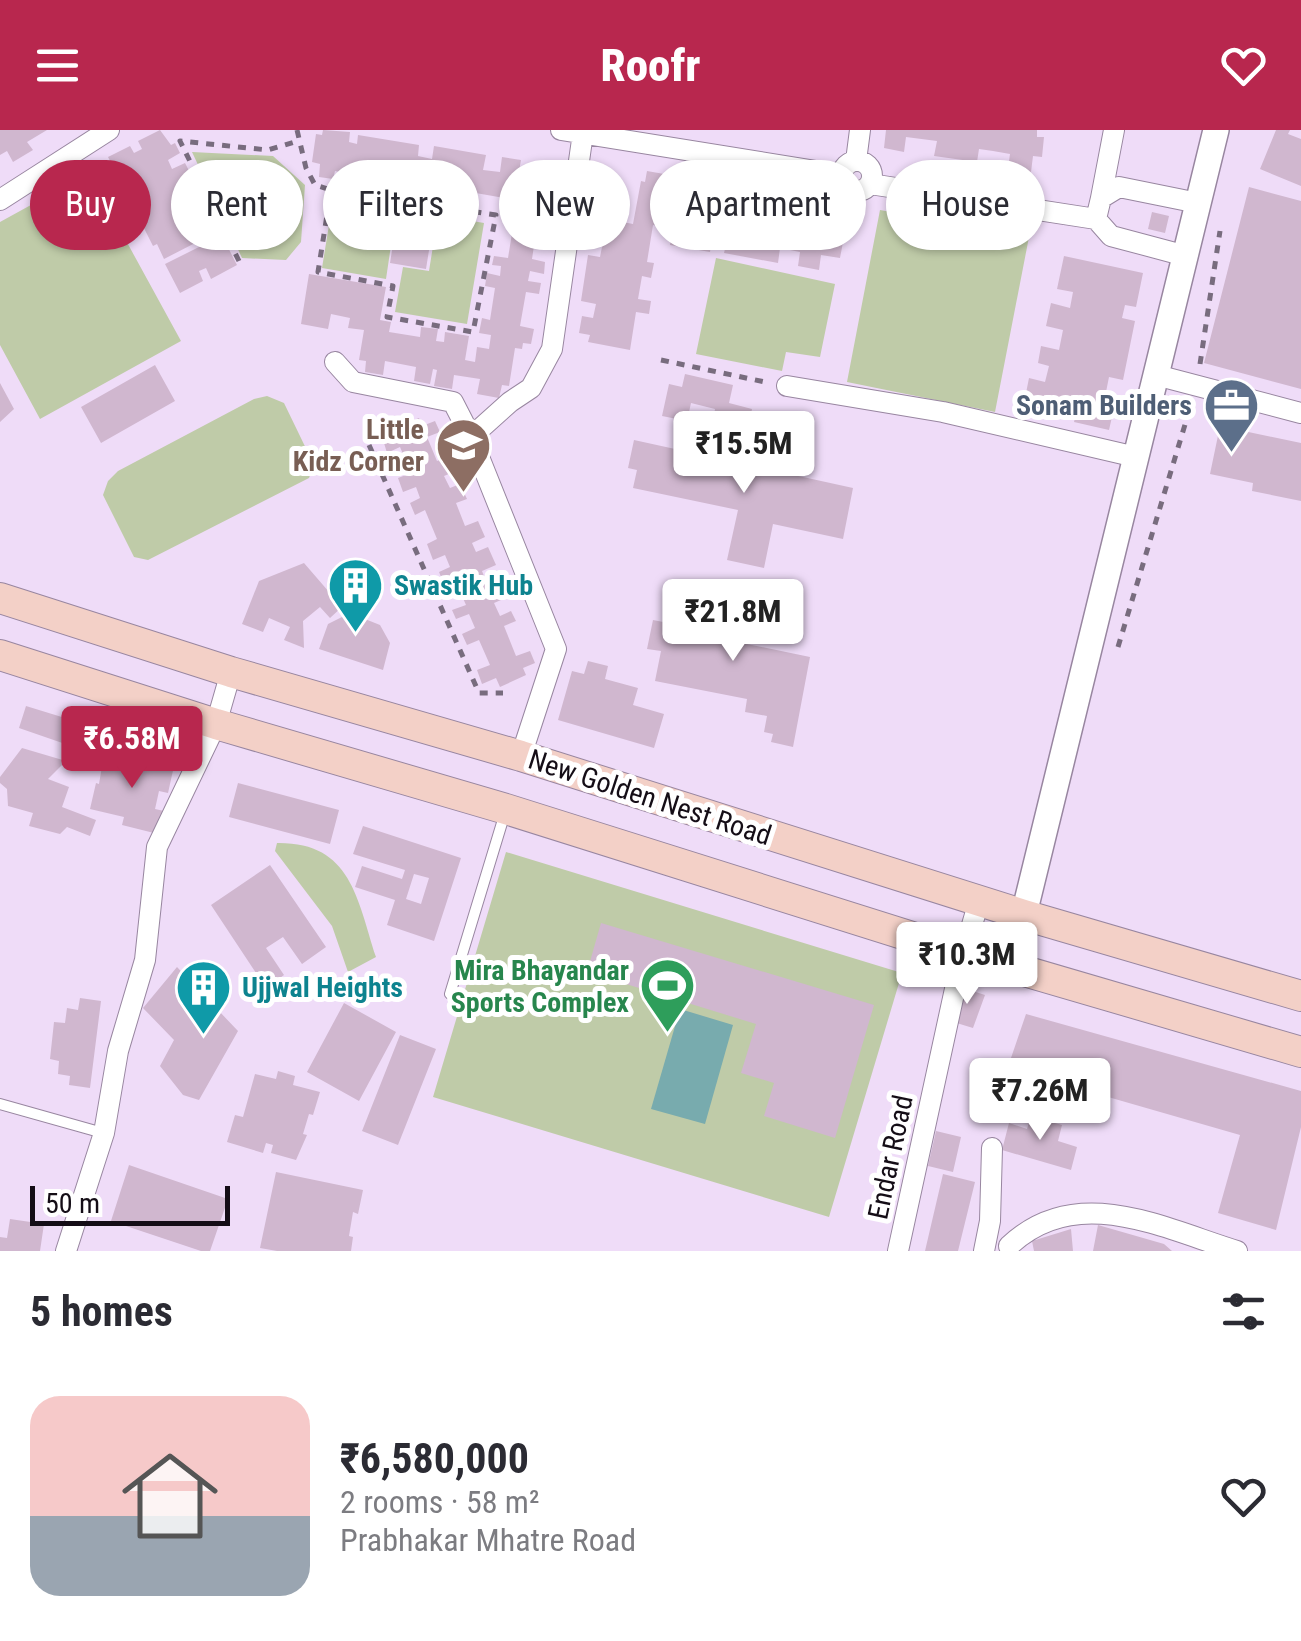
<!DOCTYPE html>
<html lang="en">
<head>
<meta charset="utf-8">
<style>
  :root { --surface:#fff; --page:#f2f2f3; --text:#2b2b33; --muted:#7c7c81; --line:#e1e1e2; --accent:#b8274e }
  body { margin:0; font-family:"Roboto Condensed",sans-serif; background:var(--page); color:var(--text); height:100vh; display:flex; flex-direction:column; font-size:38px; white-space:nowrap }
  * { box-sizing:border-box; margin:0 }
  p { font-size:32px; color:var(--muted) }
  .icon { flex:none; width:55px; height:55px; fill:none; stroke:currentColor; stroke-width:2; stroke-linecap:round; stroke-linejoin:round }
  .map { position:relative; height:1121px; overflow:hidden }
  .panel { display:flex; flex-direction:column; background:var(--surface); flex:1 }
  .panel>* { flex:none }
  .guide { position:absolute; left:30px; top:30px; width:1242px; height:90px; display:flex; gap:20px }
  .scale { position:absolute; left:30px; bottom:25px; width:200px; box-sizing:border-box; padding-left:10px; border:5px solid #140d16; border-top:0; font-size:28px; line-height:35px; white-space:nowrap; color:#140d16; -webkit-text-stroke:8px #fff; paint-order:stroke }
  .price { position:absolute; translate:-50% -85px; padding:0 22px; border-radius:10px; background:#fff; color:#222; font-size:32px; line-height:65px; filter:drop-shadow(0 2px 5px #0008) }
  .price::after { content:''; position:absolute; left:50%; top:60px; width:30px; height:22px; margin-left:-15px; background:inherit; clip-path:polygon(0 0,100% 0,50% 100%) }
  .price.current { background:var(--accent); color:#fff }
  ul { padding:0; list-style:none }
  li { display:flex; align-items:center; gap:30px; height:250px; padding:0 30px }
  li+li { border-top:2px solid var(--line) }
  li span { display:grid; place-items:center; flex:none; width:280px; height:200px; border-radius:30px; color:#555 }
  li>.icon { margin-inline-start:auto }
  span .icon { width:120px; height:120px; fill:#fffc; stroke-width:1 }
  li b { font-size:42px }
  h2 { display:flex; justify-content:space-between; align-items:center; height:120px; padding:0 30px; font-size:42px }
  .pill { padding:0 35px; border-radius:45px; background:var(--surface); box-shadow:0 2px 8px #0004; font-size:35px; line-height:90px }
  .pill.current { background:var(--accent); color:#fff }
  header { display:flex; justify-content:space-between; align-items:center; height:130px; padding:0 30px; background:var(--accent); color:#fff; font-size:45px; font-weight:800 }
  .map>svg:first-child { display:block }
  .green { fill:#bfcba8 }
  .water { fill:#78abae }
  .building { fill:#d0b7cf; fill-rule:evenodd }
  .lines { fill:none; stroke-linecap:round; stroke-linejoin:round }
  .service-casing { stroke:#9886a0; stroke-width:12 }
  .minor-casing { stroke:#9886a0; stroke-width:22 }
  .tertiary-casing { stroke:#9886a0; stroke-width:28 }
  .secondary-casing { stroke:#9886a0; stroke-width:32 }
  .path { stroke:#786c7e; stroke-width:5; stroke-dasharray:8 8; stroke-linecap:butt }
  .service { stroke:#fff; stroke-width:10 }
  .minor { stroke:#fff; stroke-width:20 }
  .tertiary { stroke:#fff; stroke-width:25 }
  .secondary { stroke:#f3d0c7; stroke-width:30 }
  .labels { text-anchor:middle; stroke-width:10; stroke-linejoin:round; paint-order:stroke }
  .service-label { font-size:28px; font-weight:bold; fill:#4e5e75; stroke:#fff; text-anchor:end }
  .education-label { font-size:28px; font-weight:bold; fill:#785e54; stroke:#fff; text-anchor:end }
  .culture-label { font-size:28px; font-weight:bold; fill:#0d838f; stroke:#fff; text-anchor:start }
  .street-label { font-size:28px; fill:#140d16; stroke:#fff }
  .leisure-label { font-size:28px; font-weight:bold; fill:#27864d; stroke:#fff; text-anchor:end }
</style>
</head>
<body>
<header><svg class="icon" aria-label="menu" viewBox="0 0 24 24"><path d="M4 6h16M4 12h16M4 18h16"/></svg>Roofr<svg class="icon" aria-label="heart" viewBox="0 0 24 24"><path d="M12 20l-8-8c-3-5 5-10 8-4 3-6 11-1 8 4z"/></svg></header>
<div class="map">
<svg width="1301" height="1121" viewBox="0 0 1301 1121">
  <rect width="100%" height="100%" fill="#efdcf8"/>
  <path class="green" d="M192,22L273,26L305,55L301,112L286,130L242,128Z
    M89,43L181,211L40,289L0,215V92Z
    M334,64L397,75L386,149L322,138Z
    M880,80L1029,107L995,282L847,252Z
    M438,85L484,93L467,194L395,182L403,137L429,141Z
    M716,128L835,154L820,227L786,222L782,241L696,224Z
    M267,266L284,273L314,335L309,348L148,430L134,427L103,365L108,351L118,341L254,269Z
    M277,713C351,712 357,768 376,827L348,842L332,796L275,721Z
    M506,722L902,843L829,1087L433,967Z"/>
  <path class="water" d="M680,879L733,895L705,994L651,979Z"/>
  <path class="building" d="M0,0H47L27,12L33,20L13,32L7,21L0,25Z
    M160,0L171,15L175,13L180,23L168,30L172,39L185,33L200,62L197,66L200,64L204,71L202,76L206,74L213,88L205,93L210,102L218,98L237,135L211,149L206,138L199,141L203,151L180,163L165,134L201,116L199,111L164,129L157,114L153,116L108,27L130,16L134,23L142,19L138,11Z
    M323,0L350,2L349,12L357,14L358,5L419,15L418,26L432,29L434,16L486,25L483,40L500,42L502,27L521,30L518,47H523L518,73L543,78L541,84L554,86L552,98L537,96L532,129L545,132L544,144L530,141L528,151L541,153L539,164L526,162L520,196L534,199L531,214L523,213L522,219L515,218L509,256L502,255L499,268L477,264L480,249L454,245L452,259L434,256L437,240L433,239L430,254L414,251L416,237L385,231L383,245L365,242L366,231L359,230L364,200L348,198L350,188L331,184L328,199L301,194L309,144L386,157L380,190L391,192L389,202L420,207L421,197L438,199L436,211L444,212L445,202L469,206L465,230L475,232L477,217L489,219L491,205L479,203L482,188L490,190L495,158L485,156L487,143L500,146L501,136L492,135L494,126L508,128L515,85L507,83L510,69L470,62L468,72L459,71L462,58L450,56L449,66L438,64L439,52L403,46L401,59L388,56L390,47L382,45L380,56L365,53L366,47L335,41L333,49L319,47L320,34L312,32L316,4L322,5Z
    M886,0H1037V7H1044L1042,27L1033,26L1031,42L1008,38L1010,24L993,21L979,19L977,32L934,26L937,11L906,7L904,22L884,18Z
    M1276,0H1290L1288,4L1301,9V56L1260,39Z
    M647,41L664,44L662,55L675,57L677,44L723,53L721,64L739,68L741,55L792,65L790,76L799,77L810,79L812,66L844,74L843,85L848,86L840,128L821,125L819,140L798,136L800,122L780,118L778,133L724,123L727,110L712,108L710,122L670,115L673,99L653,95L647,132L654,133L651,148L642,146L638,169L651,171L649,184L636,182L630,220L588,212L590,205L579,203L582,186L593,188L596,174L581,171L588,125L600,127L603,112L590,109L592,100L605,103L607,89L633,94L641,51L645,52Z
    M1249,57L1301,71V259L1204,233Z
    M1152,82L1169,86L1165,103L1148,99Z
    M398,83L434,89L426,139L390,133Z
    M1064,126L1143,143L1136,177L1125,175L1122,188L1135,191L1123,250L1109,247L1106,262L1117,265L1109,300L1074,292L1077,279L1025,268L1029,248L1045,252L1049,236L1038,233L1041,216L1059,220L1063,200L1046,196L1051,173L1070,178L1073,162L1057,159Z
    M155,235L175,271L101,313L81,277Z
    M685,244L733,255L729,273L752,279L746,309L711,301L715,279L691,273L687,291L662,286L669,254L682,257Z
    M0,253L14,279L0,292Z
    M419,288L422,296L435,291L440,302L427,307L437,331L450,326L456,341L444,346L450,358L460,354L467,369L456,373L465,396L478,391L485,407L472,413L476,422L488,417L496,435L482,441L490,461L503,456L508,467L494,473L500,486L511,481L516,491L504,496L516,526L530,521L535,533L523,538L526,545L500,557L496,548L482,554L477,540L490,535L479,510L467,515L462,504L475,498L469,484L456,489L452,480L466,475L455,450L444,454L439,442L450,437L445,425L433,430L427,414L437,409L425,380L415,385L410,373L420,368L416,357L403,362L398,348L411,343L400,317L387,323L384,313L400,307L396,297Z
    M1220,296L1301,313V371L1252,361L1253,353L1210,344Z
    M634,310L853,358L843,409L773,394L764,438L727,430L738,380L633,358L637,340L628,338Z
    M304,433L342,477L330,488L320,477L303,491L304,518L284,510L290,497L269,488L263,502L242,494L259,451Z
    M708,459L751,468L742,513L810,527L793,617L771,612L773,604L764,602L767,586L745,582L747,569L655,551L661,521L647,519L653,490L699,499Z
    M350,483L380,495L390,513L383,540L319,519L328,494Z
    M588,531L608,536L605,549L638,558L633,575L664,584L654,618L558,590L572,541L584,544Z
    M26,576L78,592L71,616L19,598Z
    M22,618L66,631L48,649L69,657L62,677L96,690L90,706L67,697L60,704L29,696L33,683L8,676L7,659L0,653V647Z
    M105,619L126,624L125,629L174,636L168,663L159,661L155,679L164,681L158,704L122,695L124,687L90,679L96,653L99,654Z
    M238,653L339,680L330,714L229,687Z
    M363,696L461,728L434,811L387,795L395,770L355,757L362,736L402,749L405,740L353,724ZM414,744L429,748L421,774L406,769Z
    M270,735L326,817L302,834L283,807L266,818L284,845L266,858L211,775Z
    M601,793L874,875L835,1008L764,986L774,953L741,943L756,894L587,842Z
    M177,837L238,901L199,970L183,965L160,936L174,910L143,878Z
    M960,857L985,865L973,898L950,891Z
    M80,868L101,871L90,958L69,955L70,946L58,944L59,931L50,929L54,892L65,893L67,878L78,880Z
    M344,873L396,902L359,971L307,942Z
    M1026,884L1301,961V997L1276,1100L1218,1083L1240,1005L1056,952L1048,976L1000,960Z
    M400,905L436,919L398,1015L362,1001Z
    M278,941L295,946L293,955L320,962L313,985L309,984L303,1004L307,1005L296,1030L271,1023L273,1015L266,1013L263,1023L227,1012L235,985L243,987L255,944L276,949Z
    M1031,986L1062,995L1058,1011L1077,1017L1071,1040L1002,1020L1009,993L1027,999Z
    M936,1001L961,1007L953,1042L928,1036Z
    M129,1035L228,1069L210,1121H201L111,1091Z
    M276,1042L363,1060L358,1084L353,1082L349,1106L353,1107L351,1121H277L260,1118Z
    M943,1044L975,1052L958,1121H925Z
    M10,1089L44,1094L40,1121H0V1107L7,1108Z
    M1098,1095L1164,1114L1172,1121H1093Z
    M1071,1099L1073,1121H1034L1032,1111Z"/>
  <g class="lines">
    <defs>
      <path id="service" d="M450,864L505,683
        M0,974L103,1003"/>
      <path id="minor" d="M561,0L841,45
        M842 46a15 15 0 1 1 30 0a15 15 0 1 1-30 0Z
        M856,31L860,0
        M870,54L1096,89L1111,106L1186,126
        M1101,68L1114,0
        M0,70L109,0
        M1096,89L1101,68L1119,57L1198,73
        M335,232L353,252L453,272L471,307
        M1156,245L1301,283
        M787,256L943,282L1136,327
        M521,626L556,519L471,307L510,272L531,258L552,219L583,3
        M1009,1116C1076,1052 1162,1098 1237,1121
        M66,1121L104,1003L118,921L145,830L157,717L216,594L231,542
        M898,1121L960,836L979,771
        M984,1121L990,1091L992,1018"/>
      <path id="tertiary" d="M1011,837L1216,0"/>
      <path id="secondary" d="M0,468L231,542L521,626L1024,785L1301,866
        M0,525L216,594L506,679L963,823L1301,922"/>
    </defs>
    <use href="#service" class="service-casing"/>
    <use href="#minor" class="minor-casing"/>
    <use href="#tertiary" class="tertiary-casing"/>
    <use href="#secondary" class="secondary-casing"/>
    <path class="path" d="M297,0L306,38L315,55L331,60
      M331,60L496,85L473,202L387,187L393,156L318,142Z
      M239,131L180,11L268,20L298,11
      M661,230L765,252
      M1200,234L1220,101
      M369,315L479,563H503
      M1118,517L1190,278"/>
    <use href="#service" class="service"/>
    <use href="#minor" class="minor"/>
    <use href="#tertiary" class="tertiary"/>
    <use href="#secondary" class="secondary"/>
  </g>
  <defs>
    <symbol id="office-pin" viewBox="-11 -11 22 30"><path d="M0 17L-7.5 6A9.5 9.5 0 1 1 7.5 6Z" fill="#5c6f8a" stroke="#fff"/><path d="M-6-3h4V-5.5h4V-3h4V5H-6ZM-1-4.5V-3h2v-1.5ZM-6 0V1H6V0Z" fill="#fff"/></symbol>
    <symbol id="school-pin" viewBox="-11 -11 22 30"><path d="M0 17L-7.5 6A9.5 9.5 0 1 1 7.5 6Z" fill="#8d6e63" stroke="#fff"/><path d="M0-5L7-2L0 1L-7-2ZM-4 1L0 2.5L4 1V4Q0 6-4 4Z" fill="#fff"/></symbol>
    <symbol id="building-pin" viewBox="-11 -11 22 30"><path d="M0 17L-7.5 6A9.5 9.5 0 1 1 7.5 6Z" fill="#0f9aa8" stroke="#fff"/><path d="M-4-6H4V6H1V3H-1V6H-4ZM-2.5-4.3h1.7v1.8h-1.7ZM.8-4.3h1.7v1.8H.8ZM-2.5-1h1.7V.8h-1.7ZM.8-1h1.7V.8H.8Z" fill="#fff"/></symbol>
    <symbol id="stadium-pin" viewBox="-11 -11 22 30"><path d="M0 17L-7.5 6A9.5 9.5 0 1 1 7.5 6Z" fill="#2e9e5b" stroke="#fff"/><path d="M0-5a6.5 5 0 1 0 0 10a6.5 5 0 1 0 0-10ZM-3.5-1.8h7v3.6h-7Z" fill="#fff"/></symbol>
  </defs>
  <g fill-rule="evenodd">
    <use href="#office-pin" x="1200" y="244" width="63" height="86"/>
    <use href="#school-pin" x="432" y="284" width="63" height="86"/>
    <use href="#building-pin" x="324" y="424" width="63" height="86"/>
    <use href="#stadium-pin" x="636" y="824" width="63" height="86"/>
    <use href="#building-pin" x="172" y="826" width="63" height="86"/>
  </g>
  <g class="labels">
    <g class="service-label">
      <text x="1192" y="285">Sonam Builders</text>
    </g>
    <g class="education-label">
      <text x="424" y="309">Little<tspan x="424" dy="32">Kidz Corner</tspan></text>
    </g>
    <g class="culture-label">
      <text x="394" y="465">Swastik Hub</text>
      <text x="242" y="867">Ujjwal Heights</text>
    </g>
    <g class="street-label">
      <text transform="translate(650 667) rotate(18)" y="10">New Golden Nest Road</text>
      <text transform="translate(890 1027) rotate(-78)" y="10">Endar Road</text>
    </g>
    <g class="leisure-label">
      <text x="629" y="850">Mira Bhayandar<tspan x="629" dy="32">Sports Complex</tspan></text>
    </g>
  </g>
</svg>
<div class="scale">50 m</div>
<b class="price" style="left:744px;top:366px">₹15.5M</b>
<b class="price" style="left:733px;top:534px">₹21.8M</b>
<b class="price current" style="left:132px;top:661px">₹6.58M</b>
<b class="price" style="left:967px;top:877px">₹10.3M</b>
<b class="price" style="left:1040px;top:1013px">₹7.26M</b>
<div class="guide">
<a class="pill current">Buy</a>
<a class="pill">Rent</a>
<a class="pill">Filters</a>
<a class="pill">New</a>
<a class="pill">Apartment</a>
<a class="pill">House</a>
</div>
</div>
<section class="panel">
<h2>5 homes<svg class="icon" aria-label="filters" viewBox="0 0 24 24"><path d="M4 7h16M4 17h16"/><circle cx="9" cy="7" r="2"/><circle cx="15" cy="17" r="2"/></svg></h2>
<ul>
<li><span style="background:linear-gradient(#f6c9c9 60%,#9aa5b1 0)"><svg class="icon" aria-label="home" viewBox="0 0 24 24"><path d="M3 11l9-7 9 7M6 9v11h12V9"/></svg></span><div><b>₹6,580,000</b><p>2 rooms · 58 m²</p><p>Prabhakar Mhatre Road</p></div><svg class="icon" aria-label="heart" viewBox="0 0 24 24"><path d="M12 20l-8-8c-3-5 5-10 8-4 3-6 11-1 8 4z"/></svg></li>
</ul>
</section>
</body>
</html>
